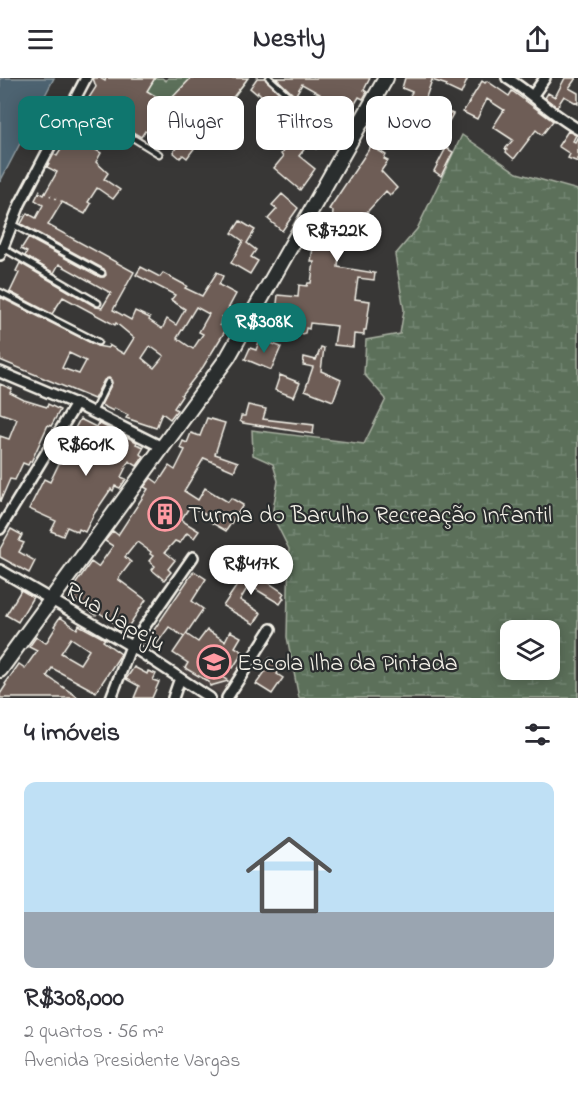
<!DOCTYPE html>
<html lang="pt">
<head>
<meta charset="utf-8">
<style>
  :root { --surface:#fff; --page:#f7f7f7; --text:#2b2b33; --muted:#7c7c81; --line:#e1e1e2; --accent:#0f766e }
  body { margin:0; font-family:"Indie Flower",sans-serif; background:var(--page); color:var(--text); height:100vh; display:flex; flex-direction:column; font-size:22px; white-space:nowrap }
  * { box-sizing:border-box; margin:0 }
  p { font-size:20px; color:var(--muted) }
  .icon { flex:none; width:33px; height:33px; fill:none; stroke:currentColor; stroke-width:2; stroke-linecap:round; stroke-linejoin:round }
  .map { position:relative; height:620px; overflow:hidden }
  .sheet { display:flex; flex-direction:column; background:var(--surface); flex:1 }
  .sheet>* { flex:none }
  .banner { position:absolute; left:18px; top:18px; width:543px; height:54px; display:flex; gap:12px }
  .fabs { position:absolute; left:500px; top:542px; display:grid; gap:12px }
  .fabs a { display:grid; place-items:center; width:60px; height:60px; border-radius:12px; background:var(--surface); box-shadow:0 3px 15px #0003; font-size:30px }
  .price { position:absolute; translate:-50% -51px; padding:0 14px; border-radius:21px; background:#fff; color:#222; font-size:20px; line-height:39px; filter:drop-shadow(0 2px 3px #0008) }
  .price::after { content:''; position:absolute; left:50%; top:36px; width:18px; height:14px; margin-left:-9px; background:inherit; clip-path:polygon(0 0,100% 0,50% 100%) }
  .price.on { background:var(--accent); color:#fff }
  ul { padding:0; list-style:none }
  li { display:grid; align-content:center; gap:12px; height:318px; padding:0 24px }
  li+li { border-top:2px solid var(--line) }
  li span { display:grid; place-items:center; height:186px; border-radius:12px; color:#555 }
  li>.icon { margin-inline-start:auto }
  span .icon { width:108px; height:108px; fill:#fffc; stroke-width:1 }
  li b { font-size:26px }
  h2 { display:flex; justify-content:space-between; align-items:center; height:72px; padding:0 24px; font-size:26px }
  .chip { padding:0 21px; border-radius:12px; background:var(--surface); box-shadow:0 3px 15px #0003; font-size:21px; line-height:54px }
  .chip.on { background:var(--accent); color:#fff }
  header { display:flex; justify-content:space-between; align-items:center; height:78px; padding:0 24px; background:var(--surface); font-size:27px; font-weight:700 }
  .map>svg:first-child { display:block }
  .built { fill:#484240 }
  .green { fill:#5b705a; stroke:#a8b0a1; stroke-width:1.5 }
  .wetland { fill:url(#wetland-marsh); stroke:#a8b0a1; stroke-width:1.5; fill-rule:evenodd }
  .water { fill:#4d6371; stroke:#909ca1; stroke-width:1.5 }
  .building { fill:#6e5d56; stroke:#f4f1e8; stroke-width:1.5; fill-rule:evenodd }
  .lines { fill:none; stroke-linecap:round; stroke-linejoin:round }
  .lane-casing { stroke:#f4f1e8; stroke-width:9 }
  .street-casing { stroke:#f4f1e8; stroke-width:14 }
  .secondary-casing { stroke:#f4f1e8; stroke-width:18 }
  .path { stroke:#f4f1e8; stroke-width:1.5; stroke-dasharray:1.5 4.5; stroke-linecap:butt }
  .lane { stroke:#2a2d2e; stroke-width:4.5 }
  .street { stroke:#2a2d2e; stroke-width:9 }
  .secondary { stroke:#2a2d2e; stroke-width:14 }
  .labels { text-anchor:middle; stroke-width:4.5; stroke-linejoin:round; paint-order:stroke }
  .poi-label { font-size:24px; fill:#f4f1e8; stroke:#2a2d2e; text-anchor:start }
  .street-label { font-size:24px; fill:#f4f1e8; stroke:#2a2d2e }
</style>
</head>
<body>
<header><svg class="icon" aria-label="menu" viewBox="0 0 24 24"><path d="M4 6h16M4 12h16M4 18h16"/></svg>Nestly<svg class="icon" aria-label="share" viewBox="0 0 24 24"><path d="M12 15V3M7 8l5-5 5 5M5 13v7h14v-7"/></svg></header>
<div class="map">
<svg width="578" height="620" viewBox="0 0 578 620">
  <defs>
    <pattern id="wetland-marsh" width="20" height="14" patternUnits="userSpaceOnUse" patternTransform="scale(1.5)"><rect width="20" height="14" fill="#5b705a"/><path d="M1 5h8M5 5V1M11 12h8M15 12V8" fill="none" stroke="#738572"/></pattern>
  </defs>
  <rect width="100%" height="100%" fill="#383736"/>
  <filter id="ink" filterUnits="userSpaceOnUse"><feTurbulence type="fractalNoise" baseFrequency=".0167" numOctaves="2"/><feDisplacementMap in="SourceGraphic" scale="12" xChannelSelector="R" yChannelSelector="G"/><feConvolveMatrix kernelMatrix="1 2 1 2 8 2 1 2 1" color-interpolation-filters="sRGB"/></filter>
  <g filter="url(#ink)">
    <path class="built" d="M207,552L247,576L221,617L181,592Z"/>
    <path class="green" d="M104,0H162L166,3L168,0H241L246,3L203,59Z"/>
    <path class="wetland" d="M462,57L517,95L578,112V620H299L287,559L289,471L272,437L278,403L273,386L253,377L252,352L364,366L386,321L364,296L366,262L400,256L404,232L395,177L417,151ZM510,552H549V591H510Z"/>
    <path class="water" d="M0,0H54L0,104Z"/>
    <path class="building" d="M93,0H100L105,3L106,0H155L147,13L167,25L191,0H248L234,18L203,50L191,43L200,34L185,25L164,44L196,68L187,80L183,77L180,80L173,74L177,69L160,57L157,61L145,53L141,59L85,26L96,9Z
      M257,0H265L284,20L274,30L258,14L257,16L250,10Z
      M276,0H370L364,12L367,14L363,21L359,19L348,37L353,40L336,62L329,56L316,71L309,65L299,78L315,91L300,112L274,90L283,79L281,76L289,66L279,59L292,44L290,42L293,38L291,36L301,23L312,32L320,16L302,6L295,18Z
      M405,0H468L461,16L446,9L447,7L432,2L424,25L453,36L449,43L429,37L423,47L414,42L416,39L402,32L412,14L402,10Z
      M565,0H576L569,10L578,15V26L564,18L557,29L545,20L548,15L555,19Z
      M482,3L485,5L487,3L509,18L512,13L553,43L542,57L536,52L514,81L506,74L507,72L505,71L513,62L493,49L504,32L487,21L477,41L463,34Z
      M381,27L400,37L396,45L402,49L399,55L401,56L397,64L390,60L394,53L380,45L385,37L378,33Z
      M90,39L102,46L97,56L103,60L96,72L101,75L96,84L108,95L104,101L120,112L113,121L97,110L88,124L91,126L85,136L62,124L48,147L134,194L113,232L131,242L135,233L150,240L149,242L162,251L167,241L176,247L185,231L171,222L175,217L136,197L141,189L160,199L163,195L187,208L185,210L202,218L217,194L223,198L219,207L236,216L228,231L234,234L230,241L222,239L220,247L227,250L203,289L181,317L182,318L174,330L177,332L170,341L162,335L156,350L126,340L128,337L114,330L113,333L101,327L112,305L109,300L104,302L94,321L0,282V219L97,268L108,270L109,267L124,276L134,260L116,245L115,247L63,219L52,236L10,214L19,195L16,193L20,185L96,229L102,230L111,215L59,186L54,195L25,178L27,174L21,171L28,160L100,199H104L106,197L104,191L21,146L27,135L36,140L43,127L35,122L39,114L44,117L57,94L47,89L54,76L57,78L65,65L69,67L75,58L78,60ZM196,229L209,236L199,254L203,256L193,271L177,260ZM150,268L164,278L154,290L142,280ZM69,275L86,283L79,296L62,290Z
      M568,53L576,57L573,63L575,64L578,58V84L568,80L570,76L558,68Z
      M371,68L386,77L384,81L388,83L381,93L397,110L390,117L386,113L357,145L370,148L364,163L358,161L357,164L340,162L338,189L375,195L374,202L358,200L355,221L370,223L366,252H364V257L354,256L353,269L334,267L337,248L310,245L309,251L306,250L305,255L298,257L284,255L285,252L257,246L266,233L276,234L278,217L298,219L299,207L307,208L308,205H311L314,184H311L313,169L321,170L322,161H326L327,147L332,148L333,133L329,131Z
      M446,70L453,74L441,98L434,93Z
      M282,116L298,130L282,153L268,141L277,131L272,127Z
      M240,143L255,152L247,165L256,172L251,179L258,183L250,196L231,185L243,163L232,155Z
      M260,261L281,269L271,292L245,281L250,270L256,272Z
      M321,269L324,270L321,293L341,302L333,323L305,312L313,289L303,287L304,279L316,282Z
      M280,297L300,305L294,319L275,312Z
      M0,306L12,311L10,315L24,322L47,329L48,326L60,332L51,348L48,347L31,384L30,383L28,387L23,385L15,402L10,401L0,424V358L9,361L17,341L0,335Z
      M248,327L266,331L263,341L314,347L313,356L243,345L240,343L241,338H245Z
      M207,340L225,345L215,376L238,384L234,393L204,380L184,413L198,422L205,410L228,424L231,420L243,427L226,453L212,445L208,441L210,439L190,428L181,442L199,453L194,460L187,455L180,465L175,463L165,474L175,482L168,491L171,494L164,502L152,492L155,488L149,483L153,478L150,476L151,474L137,464L125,479L131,484L118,501L146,522L128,549L125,547L121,552H118L114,549L116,546L98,534L96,537L74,521L76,514L72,511L91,484L98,489L113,468L105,463L113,453L118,457L148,411L144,409L151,400L158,405L169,388L175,392L185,372L180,370L183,363L187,365L191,355L200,358Z
      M80,341L96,349L98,345L137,364L136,366L144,369L140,376L144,378L137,388L129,383L121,399L126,401L120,410L115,408L113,413L111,411L94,436L85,454L79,451L78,454L67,449L63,458L51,453L56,443L29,431L44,401L50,404L66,371L75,375L86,360L73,354Z
      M11,451L22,457L19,463L24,465L19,474L35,483L29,495L0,479V471Z
      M248,491L284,515L282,518L284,520L280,526L249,507L240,522L261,535L254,546L223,528Z
      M194,493L206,501L192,523L203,531L184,559L169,549L153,571L145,565Z
      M21,512L33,519L18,544L6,537Z
      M60,539L77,551L79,547L105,561L103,563L121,576L96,614L52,590L47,598L79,620H0V616L6,607L5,606L19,586L25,590L37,573L29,569L36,559L46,565L56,549L54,548ZM71,560L89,572L80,586L61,575Z
      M207,552L225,563L230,553L241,559L235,569L243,574L233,590L210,574L203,586L228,603L210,608L209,604L185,590L188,585L173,575L186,556L198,564Z
      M270,580L282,588L277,596L283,600L272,616L256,606L265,594L260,590Z
      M134,589L147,596L148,593L156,596L153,602L159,604L152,620H134L139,608L126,601Z"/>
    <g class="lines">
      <defs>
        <path id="lane" d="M269,0L292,21L293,25L290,30
          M73,27L94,36L159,76
          M12,146L102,195
          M3,170L98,225
          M0,214L98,264
          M93,334L108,304"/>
        <path id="street" d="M507,0C532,16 552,36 578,51
          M533,17L545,0
          M0,177L20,126L86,0
          M0,294L76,326L162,369
          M0,451L76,326
          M0,492L131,568L210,620
          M111,620L131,568L193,479
          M173,620L180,600
          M227,620L271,551"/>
        <path id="secondary" d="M0,592L228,279L386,0"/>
      </defs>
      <use href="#lane" class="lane-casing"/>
      <use href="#street" class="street-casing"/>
      <use href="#secondary" class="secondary-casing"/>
      <path class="path" d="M39,112L71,128"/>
      <use href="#lane" class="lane"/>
      <use href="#street" class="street"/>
      <use href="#secondary" class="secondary"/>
    </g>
  </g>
  <defs>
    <symbol id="building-ring" viewBox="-11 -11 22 22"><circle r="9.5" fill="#2a2d2e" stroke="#ff9aa2" stroke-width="1.5"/><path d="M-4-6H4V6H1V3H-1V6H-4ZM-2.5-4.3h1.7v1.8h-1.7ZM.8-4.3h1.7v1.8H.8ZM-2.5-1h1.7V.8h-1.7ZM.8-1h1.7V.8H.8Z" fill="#ff9aa2"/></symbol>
    <symbol id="school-ring" viewBox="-11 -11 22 22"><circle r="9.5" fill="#2a2d2e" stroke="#ff9aa2" stroke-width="1.5"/><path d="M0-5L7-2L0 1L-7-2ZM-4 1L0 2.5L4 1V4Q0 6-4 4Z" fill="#ff9aa2"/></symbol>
  </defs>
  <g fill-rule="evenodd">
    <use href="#building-ring" x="146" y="417" width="38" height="38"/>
    <use href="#school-ring" x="195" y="565" width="38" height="38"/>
  </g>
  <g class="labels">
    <g class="poi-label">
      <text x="188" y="444">Turma do Barulho Recreação Infantil</text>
      <text x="237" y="592">Escola Ilha da Pintada</text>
    </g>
    <g class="street-label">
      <text transform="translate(116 538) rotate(31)" y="8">Rua Japeju</text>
    </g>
  </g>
</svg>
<div class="fabs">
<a><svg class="icon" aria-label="layers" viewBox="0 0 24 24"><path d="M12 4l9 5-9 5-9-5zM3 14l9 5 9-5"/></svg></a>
</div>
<b class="price" style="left:337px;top:185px">R$722K</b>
<b class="price on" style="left:264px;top:276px">R$308K</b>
<b class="price" style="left:86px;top:399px">R$601K</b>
<b class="price" style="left:251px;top:518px">R$417K</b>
<div class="banner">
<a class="chip on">Comprar</a>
<a class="chip">Alugar</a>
<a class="chip">Filtros</a>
<a class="chip">Novo</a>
</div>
</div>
<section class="sheet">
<h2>4 imóveis<svg class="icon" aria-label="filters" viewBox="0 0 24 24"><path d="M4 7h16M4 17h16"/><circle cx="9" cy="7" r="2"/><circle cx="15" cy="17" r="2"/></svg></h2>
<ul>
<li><span style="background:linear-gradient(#bfe0f5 70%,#9aa5b1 0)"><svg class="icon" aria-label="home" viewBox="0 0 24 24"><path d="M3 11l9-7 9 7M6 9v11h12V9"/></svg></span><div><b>R$308,000</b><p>2 quartos · 56 m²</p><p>Avenida Presidente Vargas</p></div></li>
</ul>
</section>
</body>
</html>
